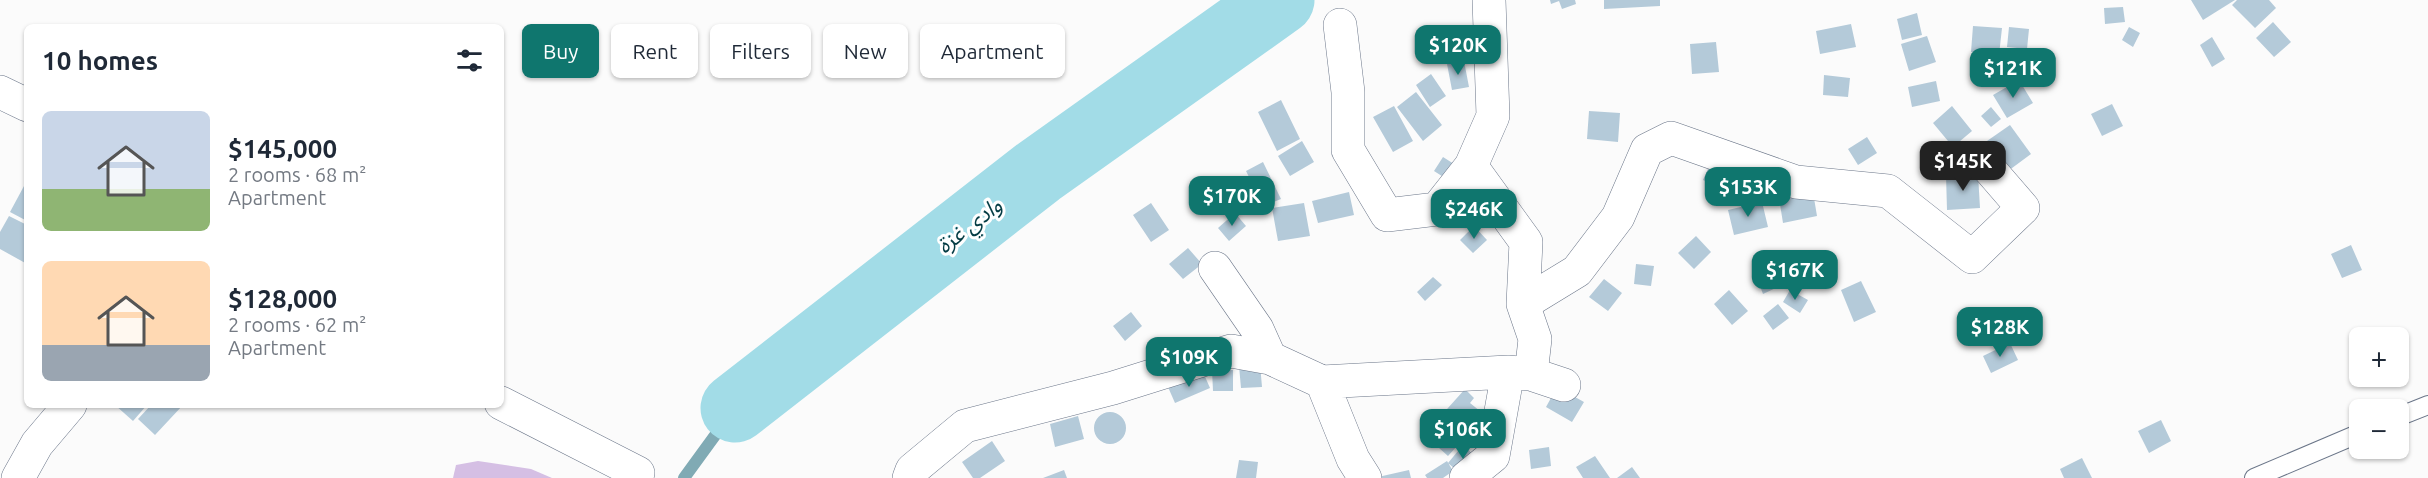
<!DOCTYPE html>
<html lang="en">
<head>
<meta charset="utf-8">
<style>
  :root { --surface:#fff; --page:#f2f2f3; --text:#1f2937; --muted:#747a83; --accent:#0f766e }
  body { margin:0; font-family:Ubuntu,"Noto Sans Arabic",sans-serif; background:var(--page); color:var(--text); height:100vh; display:flex; flex-direction:column; font-size:22px; white-space:nowrap }
  * { box-sizing:border-box; margin:0 }
  p { font-size:20px; color:var(--muted) }
  .icon { flex:none; width:33px; height:33px; fill:none; stroke:currentColor; stroke-width:2; stroke-linecap:round; stroke-linejoin:round }
  .map { position:relative; flex:1; overflow:hidden }
  .side { position:absolute; left:24px; top:24px; width:480px; height:384px; display:flex; flex-direction:column; background:var(--surface); border-radius:9px; box-shadow:0 2px 4px #0004 }
  .side>* { flex:none }
  .hud { position:absolute; left:522px; top:24px; width:570px; height:54px; display:flex; gap:12px }
  .tools { position:absolute; left:2349px; top:327px; display:grid; gap:12px }
  .tools a { display:grid; place-items:center; width:60px; height:60px; border-radius:9px; background:var(--surface); box-shadow:0 2px 4px #0004; font-size:30px }
  .price { position:absolute; translate:-50% -51px; padding:0 14px; border-radius:12px; background:var(--accent); color:#fff; font-size:20px; line-height:39px; filter:drop-shadow(0 2px 3px #0008) }
  .price::after { content:''; position:absolute; left:50%; top:36px; width:18px; height:14px; margin-left:-9px; background:inherit; clip-path:polygon(0 0,100% 0,50% 100%) }
  .price.current { background:#222; color:#fff }
  ul { padding:0; list-style:none }
  li { display:flex; align-items:center; gap:18px; height:150px; padding:0 18px }
  li span { display:grid; place-items:center; flex:none; width:168px; height:120px; border-radius:9px; color:#555 }
  li>.icon { margin-inline-start:auto }
  span .icon { width:72px; height:72px; fill:#fffc; stroke-width:1 }
  li b { font-size:26px }
  h2 { display:flex; justify-content:space-between; align-items:center; height:72px; padding:0 18px; font-size:26px }
  .pill { padding:0 21px; border-radius:9px; background:var(--surface); box-shadow:0 2px 4px #0004; font-size:21px; line-height:54px }
  .pill.current { background:var(--accent); color:#fff }
  .map>svg:first-child { display:block }
  .green { fill:#d5bfe4 }
  .lines { fill:none; stroke-linecap:round; stroke-linejoin:round }
  .stream { stroke:#80aab4; stroke-width:12 }
  .river { stroke:#a2dce7; stroke-width:69 }
  .building { fill:#b4cad9 }
  .service-casing { stroke:#6b7689; stroke-width:20 }
  .minor-casing { stroke:#6b7689; stroke-width:34 }
  .service { stroke:#fff; stroke-width:18 }
  .minor { stroke:#fff; stroke-width:33 }
  .labels { text-anchor:middle; stroke-width:6; stroke-linejoin:round; paint-order:stroke }
  .water-label { font-size:22px; font-style:italic; fill:#043c44; stroke:#fff }
</style>
</head>
<body>
<div class="map">
<svg width="2428" height="478" viewBox="0 0 2428 478">
  <rect width="100%" height="100%" fill="#fbfbfb"/>
  <path class="green" d="M478,461L531,469L552,478H453L456,465Z"/>
  <g class="lines">
    <path class="stream" d="M684,478L735,408"/>
    <path class="river" d="M735,408L1038,172L1280,0"/>
  </g>
  <path class="building" d="M1550,0H1575L1576,4L1562,9L1559,1L1551,4Z
    M1604,0H1660V6L1604,9Z
    M2191,0H2235L2203,20Z
    M2237,0H2269L2276,8L2255,28L2232,5Z
    M2123,7L2125,22L2105,24L2104,8Z
    M1917,13L1922,35L1902,40L1897,19Z
    M2273,22L2291,42L2274,57L2256,38Z
    M1851,24L1856,47L1820,54L1816,31Z
    M1973,26L2002,28L1999,55L1971,52Z
    M2009,27L2029,29L2027,49L2007,47Z
    M2129,27L2140,33L2133,47L2122,40Z
    M1927,36L1936,62L1909,71L1901,44Z
    M2212,37L2225,59L2212,67L2200,45Z
    M1716,42L1719,72L1692,74L1690,44Z
    M1464,61L1469,87L1452,90L1447,64Z
    M1431,74L1446,96L1430,107L1416,85Z
    M1824,75L1850,78L1848,97L1823,95Z
    M2019,80L2033,103L2007,118L1993,95Z
    M1936,81L1940,101L1912,107L1908,87Z
    M1416,92L1442,125L1423,141L1397,107Z
    M1281,100L1300,139L1277,151L1258,112Z
    M2112,104L2123,126L2102,136L2091,114Z
    M1394,106L1413,141L1393,152L1373,117Z
    M1952,106L1972,131L1953,147L1933,123Z
    M1991,107L2001,119L1991,127L1981,116Z
    M1589,111L1620,113L1618,142L1587,139Z
    M2010,125L2031,154L2008,171L1987,141Z
    M1867,137L1877,153L1858,165L1848,149Z
    M1302,141L1314,162L1290,176L1278,156Z
    M1443,157L1454,164L1445,178L1434,171Z
    M1712,160L1734,171L1725,190L1703,180Z
    M1263,162L1281,199L1271,203L1264,187L1256,191L1246,171Z
    M1978,174L1980,208L1947,210L1946,175Z
    M24,186L27,188V221L10,212Z
    M1349,192L1354,215L1318,223L1312,201Z
    M1813,192L1817,216L1783,223L1779,198Z
    M1762,202L1768,227L1734,235L1728,210Z
    M1151,203L1169,230L1151,242L1133,215Z
    M1304,203L1310,236L1278,241L1272,208Z
    M1235,213L1246,226L1229,241L1218,228Z
    M9,216L27,225V264L0,249V232Z
    M1474,226L1487,240L1473,253L1460,240Z
    M1696,236L1711,252L1694,269L1678,253Z
    M2351,245L2362,270L2342,278L2331,254Z
    M1188,248L1202,264L1183,279L1169,264Z
    M1636,264L1654,266L1651,286L1634,284Z
    M1774,271L1780,286L1763,294L1757,278Z
    M1433,277L1442,285L1425,301L1417,292Z
    M1604,279L1622,293L1608,311L1589,297Z
    M1861,281L1876,312L1854,322L1841,290Z
    M1729,290L1748,311L1732,325L1714,304Z
    M1790,290L1808,300L1800,313L1783,302Z
    M1778,304L1789,318L1773,330L1763,316Z
    M1131,312L1142,326L1125,341L1113,326Z
    M2010,343L2018,360L1991,373L1983,356Z
    M1260,364L1262,387L1241,388L1239,366Z
    M1212,370H1233V391H1213Z
    M1203,372L1210,388L1175,403L1168,387Z
    M1557,387L1584,402L1572,422L1546,407Z
    M1465,389L1474,398L1470,403L1485,415L1448,456L1429,439L1444,422L1439,418Z
    M115,405H147L133,421Z
    M151,405H183L155,435L138,419Z
    M1094 428a16 16 0 1 1 32 0a16 16 0 1 1-32 0Z
    M1078,416L1084,439L1055,447L1050,424Z
    M2161,420L2171,441L2149,453L2138,431Z
    M992,441L1005,461L980,478H973L962,462Z
    M1463,445L1477,458L1462,475L1448,463Z
    M1549,447L1551,466L1531,469L1529,450Z
    M1595,456L1610,478H1583L1576,467Z
    M2082,458L2092,478H2064L2060,469Z
    M1239,460L1258,462L1256,478H1236Z
    M1447,461L1453,471L1443,478H1427L1425,475Z
    M1632,467L1640,478H1617Z
    M1064,470L1067,478H1043Z
    M1409,470L1411,478H1379L1378,477Z"/>
  <g class="lines">
    <defs>
      <path id="service" d="M2398,417L2428,405
        M2254,478L2360,433"/>
      <path id="minor" d="M1340,25L1348,92V150L1387,215L1437,209L1471,166L1493,116L1489,0
        M0,92L27,105
        M1471,166L1526,242L1523,304L1535,339L1531,374
        M1215,268L1257,329L1270,358
        M1523,304L1577,271L1618,217L1647,150L1671,138L1796,182L1888,191L1972,257L2023,208L1985,164
        M1322,382L1508,372L1531,374L1564,385
        M501,403L638,473
        M18,478L37,444L70,405
        M909,478L912,470L965,426L1113,388L1231,351L1270,358L1322,382L1353,459L1365,478
        M1466,478L1493,456L1508,372"/>
    </defs>
    <use href="#service" class="service-casing"/>
    <use href="#minor" class="minor-casing"/>
    <use href="#service" class="service"/>
    <use href="#minor" class="minor"/>
  </g>
  <g class="labels">
    <g class="water-label">
      <text transform="translate(969 225) rotate(-38)" y="8">وادي غزة</text>
    </g>
  </g>
</svg>
<div class="tools">
<a>+</a>
<a>−</a>
</div>
<b class="price" style="left:1458px;top:76px">$120K</b>
<b class="price" style="left:2013px;top:99px">$121K</b>
<b class="price current" style="left:1963px;top:192px">$145K</b>
<b class="price" style="left:1748px;top:218px">$153K</b>
<b class="price" style="left:1232px;top:227px">$170K</b>
<b class="price" style="left:1474px;top:240px">$246K</b>
<b class="price" style="left:1795px;top:301px">$167K</b>
<b class="price" style="left:2000px;top:358px">$128K</b>
<b class="price" style="left:1189px;top:388px">$109K</b>
<b class="price" style="left:1463px;top:460px">$106K</b>
<div class="hud">
<a class="pill current">Buy</a>
<a class="pill">Rent</a>
<a class="pill">Filters</a>
<a class="pill">New</a>
<a class="pill">Apartment</a>
</div>
<section class="side">
<h2>10 homes<svg class="icon" aria-label="filters" viewBox="0 0 24 24"><path d="M4 7h16M4 17h16"/><circle cx="9" cy="7" r="2"/><circle cx="15" cy="17" r="2"/></svg></h2>
<ul>
<li><span style="background:linear-gradient(#c9d6e8 65%,#8fb573 0)"><svg class="icon" aria-label="home" viewBox="0 0 24 24"><path d="M3 11l9-7 9 7M6 9v11h12V9"/></svg></span><div><b>$145,000</b><p>2 rooms · 68 m²</p><p>Apartment</p></div></li>
<li><span style="background:linear-gradient(#ffd9b3 70%,#9aa5b1 0)"><svg class="icon" aria-label="home" viewBox="0 0 24 24"><path d="M3 11l9-7 9 7M6 9v11h12V9"/></svg></span><div><b>$128,000</b><p>2 rooms · 62 m²</p><p>Apartment</p></div></li>
</ul>
</section>
</div>
</body>
</html>
